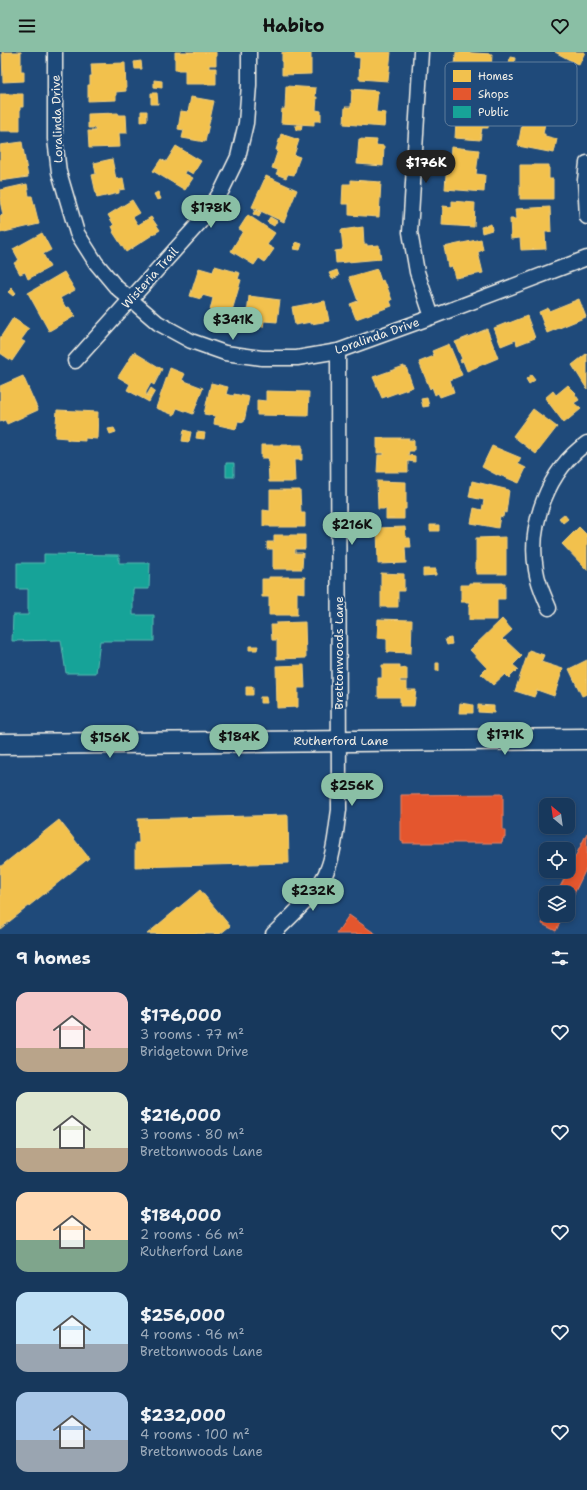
<!DOCTYPE html>
<html lang="en">
<head>
<meta charset="utf-8">
<style>
  :root { --surface:#17385c; --page:#203f62; --text:#f1f3f6; --muted:#9eacbb; --line:#365272; --accent:#8abfa5 }
  body { margin:0; font-family:"Shantell Sans",sans-serif; background:var(--page); color:var(--text); height:100vh; display:flex; flex-direction:column; font-size:15px; white-space:nowrap }
  * { box-sizing:border-box; margin:0 }
  p { font-size:13px; color:var(--muted) }
  .icon { flex:none; width:22px; height:22px; fill:none; stroke:currentColor; stroke-width:2; stroke-linecap:round; stroke-linejoin:round }
  .map { position:relative; height:882px; overflow:hidden }
  .sheet { display:flex; flex-direction:column; background:var(--surface); flex:1 }
  .sheet>* { flex:none }
  .needle { width:26px; rotate:331deg }
  .fabs { position:absolute; left:539px; top:746px; display:grid; gap:8px }
  .fabs a { display:grid; place-items:center; width:36px; height:36px; border-radius:8px; background:var(--surface); box-shadow:0 2px 6px #0003,0 0 0 1px var(--line); font-size:20px }
  .price { position:absolute; translate:-50% -34px; padding:0 9px; border-radius:14px; background:var(--accent); color:#111; font-size:13px; line-height:26px; filter:drop-shadow(0 1px 2px #0008) }
  .price::after { content:''; position:absolute; left:50%; top:24px; width:12px; height:9px; margin-left:-6px; background:inherit; clip-path:polygon(0 0,100% 0,50% 100%) }
  .price.active { background:#222; color:#fff }
  ul { padding:0; list-style:none }
  li { display:flex; align-items:center; gap:12px; height:100px; padding:0 16px }
  li span { display:grid; place-items:center; flex:none; width:112px; height:80px; border-radius:12px; color:#555 }
  li>.icon { margin-inline-start:auto }
  span .icon { width:48px; height:48px; fill:#fffc; stroke-width:1 }
  li b { font-size:17px }
  h2 { display:flex; justify-content:space-between; align-items:center; height:48px; padding:0 16px; font-size:17px }
  header { display:flex; justify-content:space-between; align-items:center; height:52px; padding:0 16px; background:var(--accent); color:#111; font-size:18px; font-weight:700 }
  .map>svg:first-child { display:block }
  .homes { fill:#f2c14e; stroke:#f3cf7c }
  .shops { fill:#e4572e; stroke:#e98566 }
  .public { fill:#17a398; stroke:#59bab0 }
  .lines { fill:none; stroke-linecap:round; stroke-linejoin:round }
  .street-casing { stroke:#f4f1e8; stroke-width:17 }
  .secondary-casing { stroke:#f4f1e8; stroke-width:23 }
  .street { stroke:#1f4a7a; stroke-width:14 }
  .secondary { stroke:#1f4a7a; stroke-width:20 }
  .labels { text-anchor:middle; stroke-width:4; stroke-linejoin:round; paint-order:stroke }
  .street-label { font-size:12px; fill:#f4f1e8; stroke:#1f4a7a }
  .key { fill:#1f4a7a; stroke:#5f7c9b; stroke-width:1 }
  .key-label { font-size:11px; fill:#f4f1e8 }
</style>
</head>
<body>
<header><svg class="icon" aria-label="menu" viewBox="0 0 24 24"><path d="M4 6h16M4 12h16M4 18h16"/></svg>Habito<svg class="icon" aria-label="heart" viewBox="0 0 24 24"><path d="M12 20l-8-8c-3-5 5-10 8-4 3-6 11-1 8 4z"/></svg></header>
<div class="map">
<svg width="587" height="882" viewBox="0 0 587 882">
  <rect width="100%" height="100%" fill="#1f4a7a"/>
  <filter id="ink" filterUnits="userSpaceOnUse"><feTurbulence type="fractalNoise" baseFrequency=".025" numOctaves="2"/><feDisplacementMap in="SourceGraphic" scale="8" xChannelSelector="R" yChannelSelector="G"/><feConvolveMatrix kernelMatrix="1 2 1 2 8 2 1 2 1" color-interpolation-filters="sRGB"/></filter>
  <g filter="url(#ink)">
    <path class="homes" d="M2,0H21V19H24V29L3,30Z
      M175,0H216V13H209V16H216V32H185V18H175Z
      M282,0H311V22L282,23Z
      M355,0H391L388,29L359,27L360,6L354,5Z
      M456,0L492,2L490,40L464,38L466,15L455,14Z
      M555,0H585L579,13Z
      M510,5L515,6L514,14L509,13Z
      M141,9L142,17H135L134,10Z
      M125,11L126,39L116,40V48L88,49V33H90V24H92L91,12Z
      M154,28L162,29V36L154,35Z
      M286,34L316,36L315,45H317L316,58L321,59V69H314V73L281,71L282,57H285Z
      M352,37L378,39L376,60L386,61L384,75L344,72L345,55H351Z
      M151,41H157L158,52H151Z
      M0,42H23V55H20V79H0Z
      M191,45L214,49L205,90L182,86L184,78L178,77L181,59L188,60Z
      M454,45L487,48V59H490L488,76H482L480,88L455,86L456,70L452,69Z
      M141,59H147V69L141,70Z
      M118,61L119,63H126L127,81H119L120,95L89,96L88,79H95V76H88V62Z
      M524,61L546,65L543,82H545V84L557,87L554,101L518,94Z
      M296,73H302L301,78H296Z
      M281,82L299,88L294,103L300,105L297,113L294,123L288,122L286,126L276,122L278,118L272,116L278,98H276Z
      M359,87L377,88L376,93L384,94L383,114L357,112Z
      M22,90L28,125L0,129V93Z
      M176,94L201,109L193,122L186,118L184,121L193,126L185,138L153,119L161,107L166,110Z
      M451,95L479,98L476,122L485,123L484,140L445,137L447,108H450Z
      M112,107L116,127L123,126L125,137L119,138V141L97,146L92,123L96,122L94,111Z
      M520,113H549V127H553V147H520Z
      M266,124L297,138L284,170L252,155Z
      M351,128L381,130L379,165L349,163V152H342L343,132H351Z
      M27,132L29,144H32L39,172L0,181V164L3,163L0,149V138Z
      M158,140L161,147L157,148L154,142Z
      M132,148L140,161L133,165L138,173L151,165L160,178L126,200L113,180L114,179L112,174L114,173L108,163Z
      M452,149L475,151L474,175L442,173L443,154L452,155Z
      M550,155L551,180H545L546,197L521,198L520,186L511,187L510,167H516L515,157Z
      M255,158L261,160L259,165L253,162Z
      M248,163L275,181L267,193L274,197L265,210L259,206L254,213L231,199L243,179L239,177Z
      M270,165L277,169L274,174L267,170Z
      M491,172L492,178L482,181L481,175Z
      M363,175L364,192H367V194L379,193L381,207L336,211L335,199L342,198L343,195L341,178Z
      M42,181L51,198L43,202L50,215L28,227L25,220L20,222L14,211L19,208L13,197Z
      M481,187L483,198L478,200L483,221L455,226L452,214L448,215L444,195Z
      M296,190L302,192L300,198L294,197Z
      M215,214L240,221L238,227L241,228L229,269L209,263L213,246L202,243L201,247L190,244L199,216L213,220Z
      M377,217L381,229L383,228L385,233L386,232L392,248L390,249L392,254L356,267L350,252L358,249L349,225Z
      M337,218L339,224L332,227L329,221Z
      M64,220L75,238L60,246L66,256L69,255L75,264L49,279L28,241Z
      M12,236L16,241L13,244L8,240Z
      M249,244L280,248L277,270L264,269L263,275L246,273Z
      M579,247L586,265L547,281L539,260L548,256L549,259Z
      M325,249L329,269L311,272V270L295,273L292,255Z
      M527,264L535,286L517,293L516,288L501,294L494,276L509,270V271Z
      M13,266L29,277L21,288L25,290L12,309L0,301V286Z
      M487,277L498,306L467,319L463,309L461,310L460,308L462,307L455,290Z
      M449,292L462,323L450,328L454,340L440,345L438,341L435,343L432,335L430,337L419,310L434,304L432,299Z
      M134,300L162,317L154,333L151,331L146,340V343L151,346L149,350L127,338L130,332L118,325Z
      M586,302L587,303V337L572,313Z
      M404,314V316L406,315L413,335L382,346L373,325Z
      M170,316L185,322L182,328L203,336L193,362L177,356L174,363L156,356Z
      M531,323L535,328L529,332L526,327Z
      M23,324L38,358L7,372L5,368L0,370V334Z
      M211,331L228,335L226,342L234,344V342L249,345L244,370L238,369L236,377L214,372L215,364L204,362Z
      M568,333L576,341L575,342L579,348L574,351L581,357L564,371L545,346L553,339L556,343Z
      M151,336L155,339L151,346L147,343Z
      M266,339L309,340L308,364L257,363V348L266,349Z
      M427,346L429,354L423,355L421,347Z
      M533,357L557,375L536,402L513,384Z
      M57,358L98,360L97,387L85,386V389L67,388V386L55,385Z
      M114,376L116,380L110,382L108,377Z
      M184,378L191,380L189,390L182,389Z
      M197,380L205,381L204,387L196,386Z
      M377,386H409L408,388H414V399H409L408,403L415,404V410L408,409V420H377L378,403H384V401H377Z
      M261,393H302V408H294L295,430H269L268,406H261Z
      M492,394L521,406L518,412L526,416L519,431L497,422V423L482,415Z
      M377,429L406,430V457H404V467H386V457H378Z
      M472,429L509,438L506,461L504,460L503,465L500,464L498,476L471,471L474,456L482,458L484,448L469,445Z
      M270,438H300L301,461H305V475H270V474H263V458L270,459Z
      M564,462L568,467L563,471L559,466Z
      M430,473H439V479H430Z
      M405,475L406,486H410L411,495H405L406,511L378,512L377,476Z
      M579,475L587,483V518L562,492Z
      M274,483H305V497H295V501H303L302,517H273V497H267V490H274Z
      M506,485V522H476V486Z
      M423,517H436V523L423,524Z
      M381,521L404,522V539H398V555H381Z
      M269,525H305V541L297,540V563H269V545H262V527H269Z
      M469,531H505V547H497V568H469V550H461V533H469Z
      M378,567L412,568L411,601L387,600V587L377,586Z
      M502,567L512,578L502,587L504,589L505,588L522,604L513,613L518,617L509,626L505,622L493,633L481,622L487,616L470,598Z
      M305,570L306,606L277,607V588H272L271,573H276V571Z
      M451,586L452,592L447,593L445,587Z
      M249,594H258L257,598H249Z
      M529,598L544,603L541,610L563,617L554,644L537,638L534,645L515,639Z
      M587,608V642L582,644L569,617Z
      M436,611H439V619H436Z
      M304,613L305,636H298V655L277,656L276,614Z
      M382,613H400V617L407,616V628H400V630H407V638H416L414,654H400V645H378V626H382Z
      M246,635H253V643H246Z
      M260,645H266L267,651H260Z
      M460,651L473,653V661H459Z
      M478,653L494,654V661L478,660Z
      M288,763L289,811L135,815V791H139L138,767Z
      M59,768L89,806L0,877V815Z
      M200,838L230,874L220,882H147Z"/>
    <path class="shops" d="M503,742V778H505V786H503L502,791H403V789H401V743Z
      M587,781V815L568,854V841H557Z
      M349,863L370,878L376,882H336Z
      M546,863H563L556,879L542,872Z"/>
    <path class="public" d="M226,411H234V425H226Z
      M44,502L119,503V511H150L149,537H133V563H154V589H100L96,621H66L61,588L12,589L13,563H28V537H17V511H44Z"/>
    <g class="lines">
      <defs>
        <path id="street" d="M55,0V87L59,120L77,181L96,211L116,235L158,271L191,289L225,301L262,306H297L338,299L432,265L587,206
          M421,0L410,180L417,220L432,265
          M587,111L585,128L587,165
          M75,309L201,169L222,138L238,105L246,71L249,33V0
          M549,556C544,544 538,532 536,518C528,473 548,418 587,391
          M273,882C290,865 320,839 328,816C335,798 336,777 339,758L338,299"/>
        <path id="secondary" d="M0,692L587,687"/>
      </defs>
      <use href="#street" class="street-casing"/>
      <use href="#secondary" class="secondary-casing"/>
      <use href="#street" class="street"/>
      <use href="#secondary" class="secondary"/>
    </g>
  </g>
  <g class="labels">
    <g class="street-label">
      <text transform="translate(57 67) rotate(-92)" y="4">Loralinda Drive</text>
      <text transform="translate(150 226) rotate(-48)" y="4">Wisteria Trail</text>
      <text transform="translate(377 284) rotate(-19)" y="4">Loralinda Drive</text>
      <text transform="translate(339 601) rotate(-90)" y="4">Brettonwoods Lane</text>
      <text x="341" y="693">Rutherford Lane</text>
    </g>
  </g>
  <rect x="445" y="10" width="132" height="64" rx="6" class="key"/>
  <rect x="453" y="18" width="18" height="12" fill="#f2c14e"/>
  <rect x="453" y="36" width="18" height="12" fill="#e4572e"/>
  <rect x="453" y="54" width="18" height="12" fill="#17a398"/>
  <g class="key-label">
    <text x="478" y="28">Homes</text>
    <text x="478" y="46">Shops</text>
    <text x="478" y="64">Public</text>
  </g>
</svg>
<div class="fabs">
<a><svg class="needle" viewBox="-14 -14 28 28"><path d="M0-13l5 13h-10z" fill="#e53935"/><path d="M0 13l5-13h-10z" fill="#9eacbb"/></svg></a>
<a><svg class="icon" aria-label="locate" viewBox="0 0 24 24"><circle cx="12" cy="12" r="6"/><path d="M12 2v4M12 18v4M2 12h4M18 12h4"/></svg></a>
<a><svg class="icon" aria-label="layers" viewBox="0 0 24 24"><path d="M12 4l9 5-9 5-9-5zM3 14l9 5 9-5"/></svg></a>
</div>
<b class="price active" style="left:426px;top:132px">$176K</b>
<b class="price" style="left:211px;top:177px">$178K</b>
<b class="price" style="left:233px;top:289px">$341K</b>
<b class="price" style="left:352px;top:494px">$216K</b>
<b class="price" style="left:505px;top:704px">$171K</b>
<b class="price" style="left:239px;top:706px">$184K</b>
<b class="price" style="left:110px;top:707px">$156K</b>
<b class="price" style="left:352px;top:755px">$256K</b>
<b class="price" style="left:313px;top:860px">$232K</b>
</div>
<section class="sheet">
<h2>9 homes<svg class="icon" aria-label="filters" viewBox="0 0 24 24"><path d="M4 7h16M4 17h16"/><circle cx="9" cy="7" r="2"/><circle cx="15" cy="17" r="2"/></svg></h2>
<ul>
<li><span style="background:linear-gradient(#f6c9c9 70%,#b9a48a 0)"><svg class="icon" aria-label="home" viewBox="0 0 24 24"><path d="M3 11l9-7 9 7M6 9v11h12V9"/></svg></span><div><b>$176,000</b><p>3 rooms · 77 m²</p><p>Bridgetown Drive</p></div><svg class="icon" aria-label="heart" viewBox="0 0 24 24"><path d="M12 20l-8-8c-3-5 5-10 8-4 3-6 11-1 8 4z"/></svg></li>
<li><span style="background:linear-gradient(#dfe7d0 70%,#b9a48a 0)"><svg class="icon" aria-label="home" viewBox="0 0 24 24"><path d="M3 11l9-7 9 7M6 9v11h12V9"/></svg></span><div><b>$216,000</b><p>3 rooms · 80 m²</p><p>Brettonwoods Lane</p></div><svg class="icon" aria-label="heart" viewBox="0 0 24 24"><path d="M12 20l-8-8c-3-5 5-10 8-4 3-6 11-1 8 4z"/></svg></li>
<li><span style="background:linear-gradient(#ffd9b3 60%,#7fa58c 0)"><svg class="icon" aria-label="home" viewBox="0 0 24 24"><path d="M3 11l9-7 9 7M6 9v11h12V9"/></svg></span><div><b>$184,000</b><p>2 rooms · 66 m²</p><p>Rutherford Lane</p></div><svg class="icon" aria-label="heart" viewBox="0 0 24 24"><path d="M12 20l-8-8c-3-5 5-10 8-4 3-6 11-1 8 4z"/></svg></li>
<li><span style="background:linear-gradient(#bfe0f5 65%,#9aa5b1 0)"><svg class="icon" aria-label="home" viewBox="0 0 24 24"><path d="M3 11l9-7 9 7M6 9v11h12V9"/></svg></span><div><b>$256,000</b><p>4 rooms · 96 m²</p><p>Brettonwoods Lane</p></div><svg class="icon" aria-label="heart" viewBox="0 0 24 24"><path d="M12 20l-8-8c-3-5 5-10 8-4 3-6 11-1 8 4z"/></svg></li>
<li><span style="background:linear-gradient(#a9c7e8 60%,#9aa5b1 0)"><svg class="icon" aria-label="home" viewBox="0 0 24 24"><path d="M3 11l9-7 9 7M6 9v11h12V9"/></svg></span><div><b>$232,000</b><p>4 rooms · 100 m²</p><p>Brettonwoods Lane</p></div><svg class="icon" aria-label="heart" viewBox="0 0 24 24"><path d="M12 20l-8-8c-3-5 5-10 8-4 3-6 11-1 8 4z"/></svg></li>
</ul>
</section>
</body>
</html>
